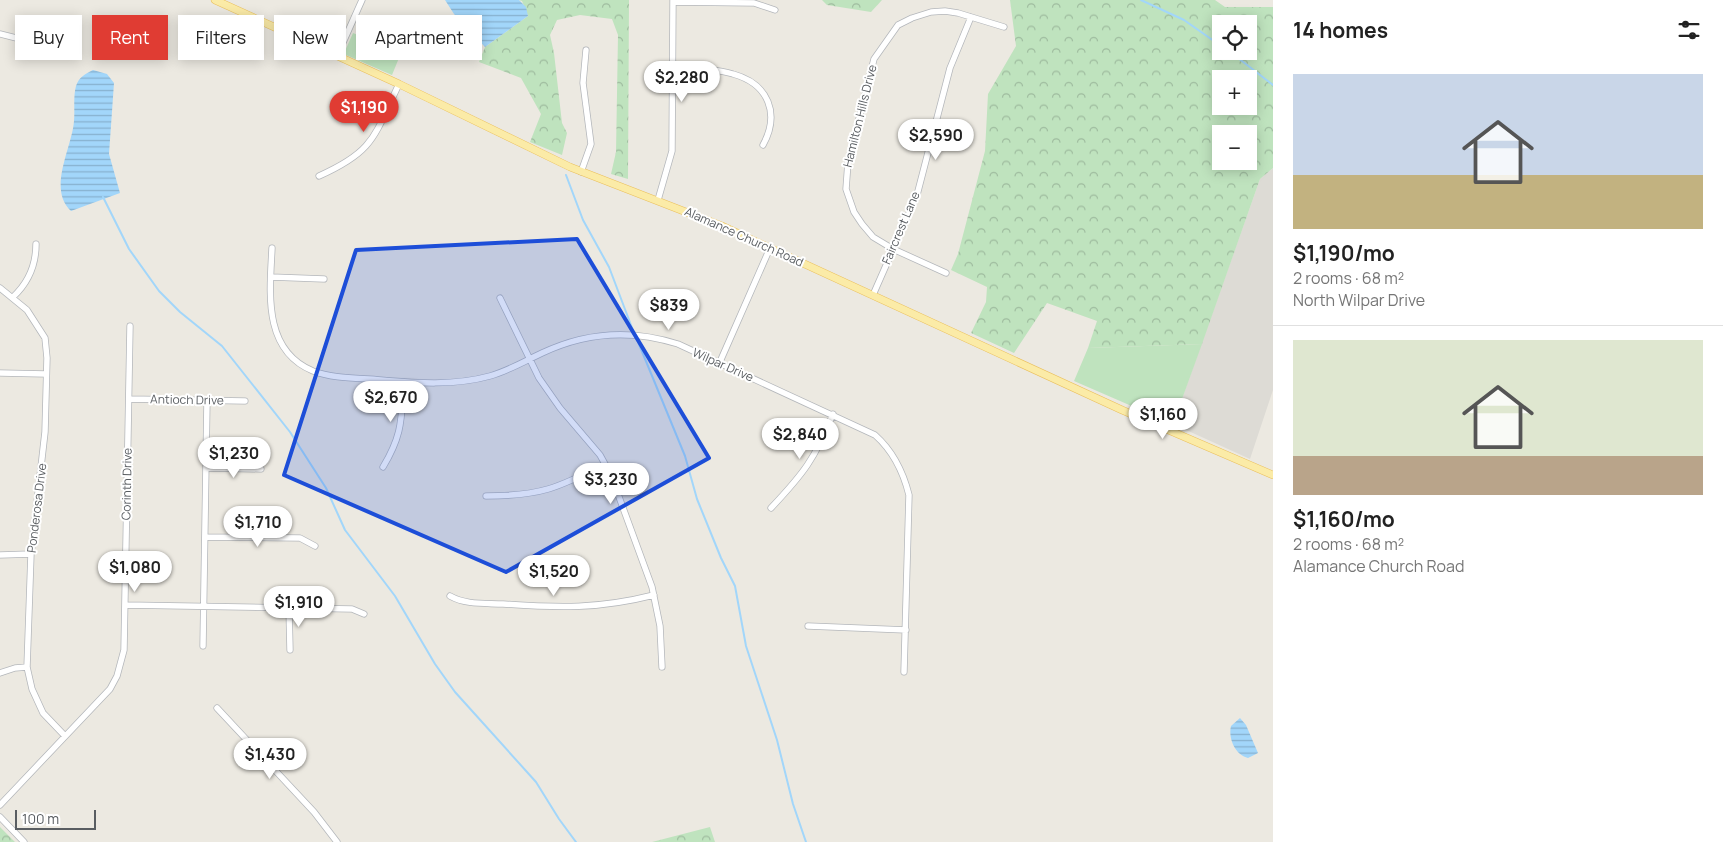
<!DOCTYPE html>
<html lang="en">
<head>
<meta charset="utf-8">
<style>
  :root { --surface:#fff; --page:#f6f6f6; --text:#222; --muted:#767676; --line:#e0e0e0; --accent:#e03c33 }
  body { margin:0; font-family:Manrope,sans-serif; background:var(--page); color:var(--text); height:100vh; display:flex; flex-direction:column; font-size:19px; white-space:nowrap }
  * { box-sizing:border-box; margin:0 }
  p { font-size:16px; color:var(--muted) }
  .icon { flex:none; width:28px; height:28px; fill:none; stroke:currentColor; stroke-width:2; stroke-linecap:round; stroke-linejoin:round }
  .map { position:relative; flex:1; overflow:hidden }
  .drawer { display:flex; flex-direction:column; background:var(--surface); width:450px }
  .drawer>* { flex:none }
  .guide { position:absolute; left:15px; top:15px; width:475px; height:45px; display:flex; gap:10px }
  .buttons { position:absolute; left:1212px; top:15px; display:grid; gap:10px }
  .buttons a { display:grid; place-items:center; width:45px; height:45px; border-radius:0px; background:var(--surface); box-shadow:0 2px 12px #0003; font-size:25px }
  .scale { position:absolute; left:15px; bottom:12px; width:81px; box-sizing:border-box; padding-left:5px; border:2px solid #595d61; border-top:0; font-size:14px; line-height:18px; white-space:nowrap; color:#595d61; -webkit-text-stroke:4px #fff; paint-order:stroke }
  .price { position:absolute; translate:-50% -42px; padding:0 11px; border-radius:18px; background:#fff; color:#222; font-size:16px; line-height:32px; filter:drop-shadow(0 1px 2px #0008) }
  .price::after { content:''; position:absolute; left:50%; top:30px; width:15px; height:11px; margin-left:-8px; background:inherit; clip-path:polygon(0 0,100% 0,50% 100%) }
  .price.current { background:var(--accent); color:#fff }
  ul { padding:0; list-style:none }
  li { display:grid; align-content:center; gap:10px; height:265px; padding:0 20px }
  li+li { border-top:1px solid var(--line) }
  li span { display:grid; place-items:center; height:155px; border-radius:0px; color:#555 }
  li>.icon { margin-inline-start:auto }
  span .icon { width:90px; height:90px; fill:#fffc; stroke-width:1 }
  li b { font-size:21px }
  h2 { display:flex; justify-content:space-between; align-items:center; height:60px; padding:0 20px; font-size:21px }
  .chip { padding:0 18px; border-radius:0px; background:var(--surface); box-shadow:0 2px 12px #0003; font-size:18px; line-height:45px }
  .chip.current { background:var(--accent); color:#fff }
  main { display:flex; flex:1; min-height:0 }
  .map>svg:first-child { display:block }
  .industrial { fill:#dddbd5 }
  .green { fill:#bfe3be }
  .forest { fill:url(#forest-crowns); fill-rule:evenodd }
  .water { fill:url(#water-rules) }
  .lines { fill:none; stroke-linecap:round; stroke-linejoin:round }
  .stream { stroke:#a2d6fa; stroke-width:2 }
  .minor-casing { stroke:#b4b7bb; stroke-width:7 }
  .major-casing { stroke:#eabf5c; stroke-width:8 }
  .minor { stroke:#fff; stroke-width:5.5 }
  .major { stroke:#fbeba7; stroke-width:7 }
  .marked { fill:#1d4ed8; fill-opacity:0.2; stroke:#1d4ed8; stroke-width:4; stroke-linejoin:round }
  .labels { text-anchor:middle; stroke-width:4; stroke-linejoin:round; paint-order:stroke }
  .street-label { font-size:12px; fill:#595d61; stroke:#fff }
</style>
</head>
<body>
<main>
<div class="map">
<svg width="1273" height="842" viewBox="0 0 1273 842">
  <defs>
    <pattern id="forest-crowns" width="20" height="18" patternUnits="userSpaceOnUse" patternTransform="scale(1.25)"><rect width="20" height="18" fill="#bfe3be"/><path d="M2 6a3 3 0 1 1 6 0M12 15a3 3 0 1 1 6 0" fill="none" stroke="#9ebb9e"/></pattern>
    <pattern id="water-rules" width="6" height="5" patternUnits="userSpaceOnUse" patternTransform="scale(1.25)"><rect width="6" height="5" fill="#a2d6fa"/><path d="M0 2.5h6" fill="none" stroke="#87b1ce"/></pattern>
  </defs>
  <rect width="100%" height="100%" fill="#ece9e1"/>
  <path class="industrial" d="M1273,168V390L1250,459L1173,424L1260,179Z"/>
  <path class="green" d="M353,33L401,53L392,75L346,55L345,51Z
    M1202,344L1173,424L1074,381L1088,348Z"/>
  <path class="forest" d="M519,0H629L628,179L611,174L616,152L618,35L612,19L580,15L557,20L550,35L554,53L562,123L567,133L562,155L530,142L541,114L521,78L479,62L485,47L528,16L522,1Z
    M822,0H882L871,12L827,5Z
    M1010,0H1215L1225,7H1273V168L1260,179L1202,344L1088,348L1097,321L1047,303L1014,353L971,333L986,302L987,287L951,270L958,254L985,151L988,94L1016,46ZM1221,24H1249V51H1221ZM1221,79H1249V106H1221ZM1221,134H1249V161H1221Z
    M0,827L15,842H0Z
    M710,827L715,842H652Z"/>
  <path class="water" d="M445,0H519L526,7L528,16L485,47L454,14Z
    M93,70L107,74L114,83L109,154L120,193L71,211C47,189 72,148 74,121C75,110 73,97 76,86C79,77 85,74 93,70Z
    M1240,718L1246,725L1258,753L1248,758C1235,755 1228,738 1231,726Z"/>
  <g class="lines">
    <path class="stream" d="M1141,0L1184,20L1221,46
      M1229,51L1273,85
      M566,175L583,220L609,267L634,333
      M103,197L129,249L159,291L180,312L222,346L290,432L326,488L345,530L395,596L435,664L455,692L536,782L559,819L576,842
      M636,337L685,456L697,499L721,558L735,586L746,646L777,740L793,804L806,842"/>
    <defs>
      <path id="minor" d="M673,2L754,3L775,10
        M0,34L40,44
        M337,56L362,0
        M672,70C692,70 714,68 733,74C769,84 780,114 763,145
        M581,172L591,144L583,83L586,50
        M319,176C375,151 374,136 399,84
        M658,200L672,151L673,0
        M272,248C270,291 262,350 313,371C334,379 359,378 381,380C417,383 454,386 490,376C508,371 525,361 542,353C586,332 631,329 678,344L875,435C893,451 903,471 909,495L904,672
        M946,273L893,249L873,237L862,224L854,212L846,189L848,162L874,59L898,25L912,18L931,12L945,11L958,13L1004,27
        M271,277L324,279
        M0,288L27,310L45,338L47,358L45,432L31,554L27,667L32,689L43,713L64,735
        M873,295L917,195L950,68L971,17
        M13,297C28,283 36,265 36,244
        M500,298L539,378L560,408L600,455L611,475L652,587L660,626L662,667
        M719,364L770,248
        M0,373L46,374
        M129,399L245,401
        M383,467C403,434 401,419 404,382
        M206,468L261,469
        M486,496C540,496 558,488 605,464
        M771,508C803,474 815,459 833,414
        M206,537L300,538L315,546
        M0,555L31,554
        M450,596C466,605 485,603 503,604C559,608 599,609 654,595
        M125,605L352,609L364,614
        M289,608L290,650
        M808,626L906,630
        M203,646L207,401
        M0,673L15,668L27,667
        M217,708L314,812L337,842
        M0,805L110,689L117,676L124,650L130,326
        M0,817L24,842"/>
      <path id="major" d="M215,0L399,84L570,167L722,226L1122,410L1273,475"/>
    </defs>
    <use href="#minor" class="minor-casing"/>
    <use href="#major" class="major-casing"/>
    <use href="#minor" class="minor"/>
    <use href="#major" class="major"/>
  </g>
  <path class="marked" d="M577,239L709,458L506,572L284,475L356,250Z"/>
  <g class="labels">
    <g class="street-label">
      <text transform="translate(860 116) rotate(-76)" y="4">Hamilton Hills Drive</text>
      <text transform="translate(901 228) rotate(-67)" y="4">Faircrest Lane</text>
      <text transform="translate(744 237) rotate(24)" y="4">Alamance Church Road</text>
      <text transform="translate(723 365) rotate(24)" y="4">Wilpar Drive</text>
      <text transform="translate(187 400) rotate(1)" y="4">Antioch Drive</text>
      <text transform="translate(127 484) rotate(-89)" y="4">Corinth Drive</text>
      <text transform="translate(37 508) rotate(-83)" y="4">Ponderosa Drive</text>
    </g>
  </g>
</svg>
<div class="buttons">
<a><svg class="icon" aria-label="locate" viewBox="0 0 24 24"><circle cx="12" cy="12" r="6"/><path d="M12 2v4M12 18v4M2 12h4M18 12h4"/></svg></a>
<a>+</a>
<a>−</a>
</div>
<div class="scale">100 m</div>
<b class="price" style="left:682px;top:103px">$2,280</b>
<b class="price current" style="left:364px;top:133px">$1,190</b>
<b class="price" style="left:936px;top:161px">$2,590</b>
<b class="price" style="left:669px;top:331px">$839</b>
<b class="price" style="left:391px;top:423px">$2,670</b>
<b class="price" style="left:1163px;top:440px">$1,160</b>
<b class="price" style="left:800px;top:460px">$2,840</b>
<b class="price" style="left:234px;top:479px">$1,230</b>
<b class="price" style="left:611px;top:505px">$3,230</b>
<b class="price" style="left:258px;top:548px">$1,710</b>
<b class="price" style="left:135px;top:593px">$1,080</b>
<b class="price" style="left:554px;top:597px">$1,520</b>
<b class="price" style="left:299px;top:628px">$1,910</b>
<b class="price" style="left:270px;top:780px">$1,430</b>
<div class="guide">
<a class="chip">Buy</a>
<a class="chip current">Rent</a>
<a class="chip">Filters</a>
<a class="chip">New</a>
<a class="chip">Apartment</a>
</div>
</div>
<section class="drawer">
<h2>14 homes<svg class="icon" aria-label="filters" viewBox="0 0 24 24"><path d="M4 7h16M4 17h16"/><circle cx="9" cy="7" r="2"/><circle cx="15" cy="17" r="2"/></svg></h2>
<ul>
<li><span style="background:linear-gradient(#c9d6e8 65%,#c2b280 0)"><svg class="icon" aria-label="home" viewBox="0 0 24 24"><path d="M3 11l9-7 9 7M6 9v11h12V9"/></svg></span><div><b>$1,190/mo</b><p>2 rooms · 68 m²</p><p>North Wilpar Drive</p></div></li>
<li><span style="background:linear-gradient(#dfe7d0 75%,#b9a48a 0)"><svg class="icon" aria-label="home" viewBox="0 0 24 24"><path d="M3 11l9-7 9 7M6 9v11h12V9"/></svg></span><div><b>$1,160/mo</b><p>2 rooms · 68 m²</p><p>Alamance Church Road</p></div></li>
</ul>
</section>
</main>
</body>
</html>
